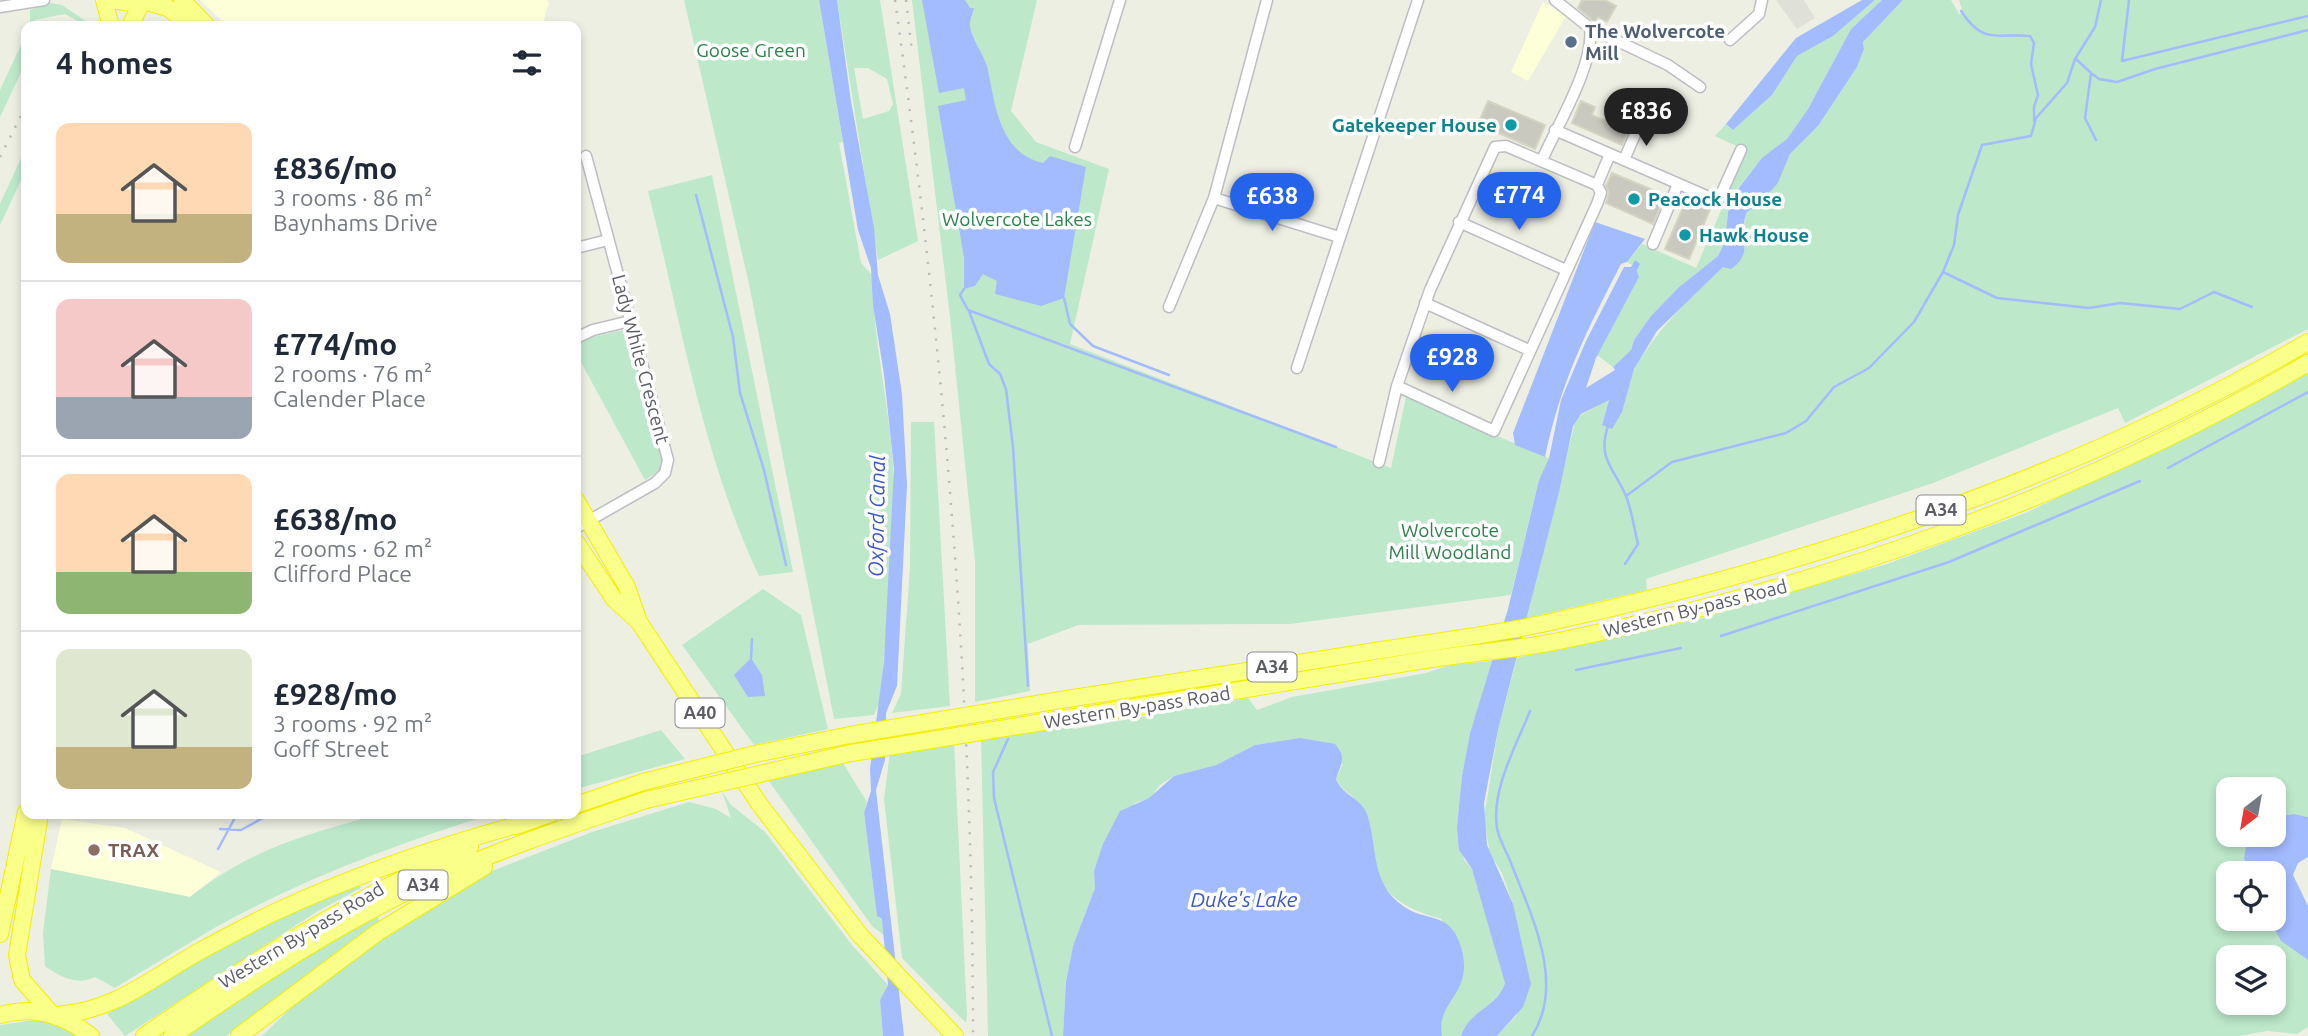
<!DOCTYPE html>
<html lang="en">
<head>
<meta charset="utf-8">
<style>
  :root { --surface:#fff; --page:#f6f6f7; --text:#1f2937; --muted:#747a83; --line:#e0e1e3; --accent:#2563eb }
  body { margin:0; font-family:Ubuntu,sans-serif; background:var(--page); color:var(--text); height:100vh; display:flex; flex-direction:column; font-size:26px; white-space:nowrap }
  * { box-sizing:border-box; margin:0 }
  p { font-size:23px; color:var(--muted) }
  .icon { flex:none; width:38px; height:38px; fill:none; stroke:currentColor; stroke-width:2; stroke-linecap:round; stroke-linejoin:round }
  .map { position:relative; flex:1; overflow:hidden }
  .sheet { position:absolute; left:21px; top:21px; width:560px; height:798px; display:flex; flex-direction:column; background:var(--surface); border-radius:14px; box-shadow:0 4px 10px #0003 }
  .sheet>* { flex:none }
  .needle { width:46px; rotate:211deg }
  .buttons { position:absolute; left:2216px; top:777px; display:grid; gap:14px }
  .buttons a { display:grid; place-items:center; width:70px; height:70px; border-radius:14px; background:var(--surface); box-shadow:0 4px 10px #0003; font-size:35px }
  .price { position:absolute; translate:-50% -60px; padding:0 16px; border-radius:24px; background:var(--accent); color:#fff; font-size:23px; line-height:46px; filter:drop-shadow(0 2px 4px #0008) }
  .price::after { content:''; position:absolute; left:50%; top:42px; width:21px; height:16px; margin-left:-10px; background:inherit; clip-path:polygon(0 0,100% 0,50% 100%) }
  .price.selected { background:#222; color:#fff }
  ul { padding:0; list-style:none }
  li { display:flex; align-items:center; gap:21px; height:175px; padding:0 35px }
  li+li { border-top:2px solid var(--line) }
  li span { display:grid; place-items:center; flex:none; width:196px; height:140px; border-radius:14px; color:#555 }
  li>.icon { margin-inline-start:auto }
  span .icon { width:84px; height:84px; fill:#fffc; stroke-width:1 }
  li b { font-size:30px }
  h2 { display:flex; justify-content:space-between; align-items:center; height:84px; padding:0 35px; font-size:30px }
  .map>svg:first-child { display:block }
  .commercial { fill:#fcffd8 }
  .industrial { fill:#dfe0d7 }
  .green { fill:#bde8ca; fill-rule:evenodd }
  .water { fill:#a3bbff }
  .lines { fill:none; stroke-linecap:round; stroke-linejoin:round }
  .stream { stroke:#a3bbff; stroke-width:2.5 }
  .building { fill:#cac9c0; stroke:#d4d4c1; stroke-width:2 }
  .minor-casing { stroke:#bdbec5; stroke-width:13 }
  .highway-casing { stroke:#f2ef00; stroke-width:18 }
  .minor { stroke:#fff; stroke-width:10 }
  .highway { stroke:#faff8a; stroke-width:16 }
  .rail { stroke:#b8b8b9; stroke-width:2.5; stroke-dasharray:2 9; stroke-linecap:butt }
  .highway-bridge-casing { stroke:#f2ef00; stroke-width:18; stroke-linecap:butt }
  .highway-bridge { stroke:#faff8a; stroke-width:16 }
  .service-dot { fill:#5c6f8a; stroke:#fff; stroke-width:2.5 }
  .culture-dot { fill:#0f9aa8; stroke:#fff; stroke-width:2.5 }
  .education-dot { fill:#8d6e63; stroke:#fff; stroke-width:2.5 }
  .labels { text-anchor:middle; stroke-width:7; stroke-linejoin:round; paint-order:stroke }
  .shield { fill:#fff; stroke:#8c8d93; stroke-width:2 }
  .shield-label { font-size:18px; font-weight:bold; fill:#5b5c65 }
  .service-label { font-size:19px; font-weight:bold; fill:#4e5e75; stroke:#fff; text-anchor:start }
  .park-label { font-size:19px; fill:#2e824b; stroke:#fff }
  .culture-label { font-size:19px; font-weight:bold; fill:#0d838f; stroke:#fff; text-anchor:start }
  .street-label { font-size:19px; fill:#5b5c65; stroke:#fff }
  .education-label { font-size:19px; font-weight:bold; fill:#785e54; stroke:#fff; text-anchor:start }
  .water-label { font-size:21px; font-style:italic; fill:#3c57cb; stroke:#fff }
</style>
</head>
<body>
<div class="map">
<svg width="2308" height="1036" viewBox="0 0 2308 1036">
  <rect width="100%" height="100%" fill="#eeefe3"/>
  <path class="commercial" d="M200,0H547L549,3L542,26H227Z
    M1543,2L1566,16L1528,81L1511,72Z
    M62,819L125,828L221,872L190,897L51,869Z"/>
  <path class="industrial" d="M1776,0H1804L1815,18L1797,29Z"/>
  <path class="green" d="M684,0H819L843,142L839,143L861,263L872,275C873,339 889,402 893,466C899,544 886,624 880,701L874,715L834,719L749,284Z
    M837,0H880L918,241L878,260ZM854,68H868L887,79L893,104L889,111L863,119Z
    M912,0H1037L1011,111L1036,142L1109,169L1070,344L1391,468L1406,397L1549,458L1539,480L1511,595L1290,624L1078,625L1028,644L1030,691L975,702V561L950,317Z
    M1875,0H1882L1851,29L1808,109L1787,139L1755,167L1738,188L1728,212L1725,242L1718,256L1679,287L1651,316L1634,340L1631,350L1613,367L1597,355L1639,277L1635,261L1632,265L1627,262L1642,244L1696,268L1747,151L1715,136L1726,124L1733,130L1772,95L1797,56L1833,36Z
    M1903,0H1951L1959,14L1963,13L1959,0H2308V329L2125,423L2118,408L1933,483L1646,579L1647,590L1527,618L1576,418L1609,399L1602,425L1612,428C1626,407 1626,380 1640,359C1669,315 1707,282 1745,245L1742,231L1747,212L1760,203L1778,183L1790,154L1818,126L1857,67L1864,49L1863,42Z
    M50,3L62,5L93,26H87L65,14L34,20L41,26H30V10Z
    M26,34V62L0,117V90Z
    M26,147V170L0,225V204Z
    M712,175L793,572L759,576C703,458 680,318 648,191Z
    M628,329L664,461L661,470L645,480L576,353V345L593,337Z
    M2308,368V817L2294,814L2273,817V789H2228V835H2248L2244,858L2247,873H2228V919H2269L2281,941L2308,960V1027L2297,1034L2267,1031L2239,1036H1497L1517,1015L1513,904L1502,873L1490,854L1484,818L1498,730L1517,658L1699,619L1887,564L2028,512L2231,412ZM2228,957H2273V1003H2228Z
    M911,422H934L950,706L892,713L901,694L910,568Z
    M763,589L801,615L828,729L754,745L682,645Z
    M1493,661L1470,733L1462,776L1457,827L1464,860L1472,869L1486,910L1505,983C1497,1007 1469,1011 1461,1036H1442C1439,1024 1440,1018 1447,1008L1442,919C1409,910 1379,897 1374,858C1371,839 1368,819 1357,802C1351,792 1341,791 1336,778L1343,764L1275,742L1255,745L1216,765L1174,776L1160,785L1150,798L1135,803L1110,833L1094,871L1095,888L1073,946L1066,982L1063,1036H988L981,738L1067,724L1074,729L1248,698L1257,710L1292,697L1426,673L1450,665Z
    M661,730L685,759L576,789V757Z
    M954,742L967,1015L966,1023L902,958L884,799L890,752Z
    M841,760L867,802L864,813L877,916L882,919L885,936L872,926L766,777Z
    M722,791L730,804L765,832L852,945L888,985L880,1000L883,1036H262L298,1001L405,923L487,873L592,832L689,802L716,809L731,818Z
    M380,814H493C399,843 302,879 216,927C182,947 148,968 115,988L95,977C77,986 60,977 45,966L43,933L51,869L190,897C252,848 305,835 380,814Z
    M358,883L361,888L318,911L125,1036L107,1014L230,942Z
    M377,916L381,924L226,1036H185L303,957Z
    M35,1020L54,1023L80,1036H0V1025Z"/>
  <path class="water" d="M819,0H837L851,101L874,228L878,275L890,314L902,394L907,485L897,686L886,713L885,760L876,790L904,1036H883L880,1000L888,985L882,919L877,916L864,813L871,791L870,769L884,661L894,469L884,375L873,305L871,268L858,230Z
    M922,0H965L970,8H974C973,12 970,19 970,24C970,38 985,55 988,70C995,105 1000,154 1043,163L1050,156L1086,167L1064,298L1041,306L995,294L997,281L983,274L975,286L964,289V257L938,106L966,100L964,88L939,93Z
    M1862,0H1875L1833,36L1797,56L1772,95L1733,130L1726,124L1796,38Z
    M1882,0H1903L1863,42L1864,49L1857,67L1818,126L1790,154L1778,183L1760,203L1747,212C1736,238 1756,252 1731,269L1723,267L1657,331L1634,369L1622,412L1612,429L1602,425L1609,400L1581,414L1573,426L1559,492L1498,730L1484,803L1487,845L1513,904L1531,984L1523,1007L1497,1036H1461C1469,1010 1497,1008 1505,983L1472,869L1459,850L1457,827L1462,776L1470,733L1508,609L1539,480L1549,458L1561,400L1586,341L1624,267H1631L1635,260L1640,264L1637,270L1639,277L1596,358L1586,388L1615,370L1613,367L1631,350L1634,340L1651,316L1679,287L1718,256L1725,242L1728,212L1738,189L1762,158L1787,139L1808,109L1851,29Z
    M1595,222L1645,239L1627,262L1621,264C1586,332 1561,381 1545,457L1515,445L1513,433Z
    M751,658L762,675L765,696L748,697L734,675Z
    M1300,738L1335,744C1347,758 1341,763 1336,779C1342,795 1361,798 1367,814C1378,847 1370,883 1403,906C1427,923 1450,910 1461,947C1475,994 1435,1001 1442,1036H1063L1066,982L1073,946L1095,888L1094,871L1103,844L1120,811L1149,798L1174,776L1216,765L1255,745Z
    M2294,814L2308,817V857L2298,863L2293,875L2308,906V960L2281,941L2269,919H2273V873H2247L2244,858L2248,835H2273V817Z"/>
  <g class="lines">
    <path class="stream" d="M2101,0L2095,27L2075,59L2067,83L2036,118L2031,136L1982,145L1958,215L1954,245L1943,272L1997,298L2089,308L2120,303L2180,309L2214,292L2252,307
      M2129,0L2122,61L2308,16
      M1961,11C1983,45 1997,33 2030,36L2034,43L2031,64L2038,95L2034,107V121
      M2076,59L2091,73L2085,118L2096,140
      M2091,73L2099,79L2117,82L2155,69L2308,30
      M696,195L733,337L740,393L764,470L786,565
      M964,289L960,295L968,310L1336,447
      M1064,298L1070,324L1093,346L1169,375
      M969,311L989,364L1000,374L1006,389L1013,447L1028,686
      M1608,426C1597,459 1614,468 1626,496C1632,511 1634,528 1638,544L1625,564
      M2168,468L2308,392
      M1626,496L1672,462L1786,433L1806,421L1834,387L1869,368L1914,322L1943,272
      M1721,636L1949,562L2140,481
      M751,658L752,639
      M1576,670L1681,648
      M1530,711C1516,746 1491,790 1497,828C1499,840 1507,852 1511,863C1531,915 1566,983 1532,1036
      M1008,739L993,772L994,798L1052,1036
      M220,829L241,830L263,818
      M218,849L237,814"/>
  </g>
  <path class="building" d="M1582,0H1605L1616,6L1607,22L1598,17L1595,22L1578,8Z
    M1488,101L1545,125L1535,149L1478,124Z
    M1581,101L1595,107L1592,115L1628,131L1622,145L1572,123Z
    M1612,173L1665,195L1653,224L1606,203L1609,193L1606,186Z
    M1688,196L1711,207L1689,259L1665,249Z"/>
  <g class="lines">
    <defs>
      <path id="minor" d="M1555,0L1590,28L1668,65L1700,87
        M0,7L44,0
        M1730,40L1759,14L1762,0
        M1555,130L1718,201L1741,150
        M1075,147L1120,0
        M1542,160C1557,126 1595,64 1590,28
        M1624,160L1640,123
        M1597,185L1610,154
        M1214,198L1339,237
        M1459,222L1566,270
        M1653,244L1678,184
        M576,248L608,240
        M1425,303L1529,350
        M1169,307L1214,198L1267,0
        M576,338L593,330L630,321
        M1297,368L1418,0
        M1397,386L1494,431L1597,204L1601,193L1597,185
        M1379,462L1397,386L1430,290L1495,147L1506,146L1597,185
        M576,528L655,483L665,473L668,460L586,156"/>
      <path id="highway" d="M104,0L111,26
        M111,0L132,3L144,0
        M182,0L207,26
        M143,1L168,8L190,26
        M130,26L142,2
        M576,500L627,587L638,619
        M576,542L614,599L639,622L760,805L860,935L955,1036
        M1073,698C1178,682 1283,665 1388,649C1444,640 1500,634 1555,621C1817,563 2076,477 2308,342
        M1080,716C1195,697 1310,679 1425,660C1469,653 1515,650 1559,641C1815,590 2082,495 2308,363
        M576,805L643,782
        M40,814L17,955L22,980L51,1013
        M516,826L550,814
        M0,934L26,812
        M0,1015C34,1005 64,1015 91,1036
        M57,1015C115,1011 150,979 200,951C224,938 250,924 275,912C355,875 439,846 524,823
        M144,1036C250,962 352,899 470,847
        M172,1036C259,976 349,916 446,874C511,845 579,823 646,800
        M239,1036L378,932L484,867"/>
    </defs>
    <use href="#minor" class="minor-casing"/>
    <use href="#highway" class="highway-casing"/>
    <use href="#minor" class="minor"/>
    <use href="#highway" class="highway"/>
    <path class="rail" d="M895,0C943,344 973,689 973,1036
      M906,0L912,52
      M66,26L71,17
      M0,157L26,106"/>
    <defs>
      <path id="highway-bridge" d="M643,782L755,754L850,735L1073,698
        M646,800L851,753L1080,716"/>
    </defs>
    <use href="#highway-bridge" class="highway-bridge-casing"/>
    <use href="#highway-bridge" class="highway-bridge"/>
  </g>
  <circle class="service-dot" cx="1571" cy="42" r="7"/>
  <g class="culture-dot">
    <circle cx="1511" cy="125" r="7"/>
    <circle cx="1634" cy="199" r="7"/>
    <circle cx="1685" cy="235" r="7"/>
  </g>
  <circle class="education-dot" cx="94" cy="850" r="7"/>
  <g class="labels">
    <g class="shield">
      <rect x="1916.5" y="495.5" width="49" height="29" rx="5"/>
      <rect x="1247.5" y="652.5" width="49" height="29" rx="5"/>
      <rect x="675.5" y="698.5" width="49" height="29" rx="5"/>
      <rect x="398.5" y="870.5" width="49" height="29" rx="5"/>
    </g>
    <g class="shield-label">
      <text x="1941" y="516">A34</text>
      <text x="1272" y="673">A34</text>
      <text x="700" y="719">A40</text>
      <text x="423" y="891">A34</text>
    </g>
    <g class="service-label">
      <text x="1585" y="38">The Wolvercote<tspan x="1585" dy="22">Mill</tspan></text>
    </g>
    <g class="park-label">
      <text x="751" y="57">Goose Green</text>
      <text x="1017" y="226">Wolvercote Lakes</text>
      <text x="1450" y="537">Wolvercote<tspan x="1450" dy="22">Mill Woodland</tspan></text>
    </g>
    <g class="culture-label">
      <text x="1497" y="132" text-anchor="end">Gatekeeper House</text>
      <text x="1648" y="206">Peacock House</text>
      <text x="1699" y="242">Hawk House</text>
    </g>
    <g class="street-label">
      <text transform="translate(641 359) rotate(75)" y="7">Lady White Crescent</text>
      <text transform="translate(1695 608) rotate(-14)" y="7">Western By-pass Road</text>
      <text transform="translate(1137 707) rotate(-9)" y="7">Western By-pass Road</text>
      <text transform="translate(301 935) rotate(-31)" y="7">Western By-pass Road</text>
    </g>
    <g class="education-label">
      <text x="108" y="857">TRAX</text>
    </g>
    <g class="water-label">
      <text transform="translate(877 516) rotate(-89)" y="7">Oxford Canal</text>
      <text x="1244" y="907">Duke's Lake</text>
    </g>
  </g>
</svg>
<div class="buttons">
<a><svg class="needle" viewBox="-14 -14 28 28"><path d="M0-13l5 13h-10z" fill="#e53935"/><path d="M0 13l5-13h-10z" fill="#747a83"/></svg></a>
<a><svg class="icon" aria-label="locate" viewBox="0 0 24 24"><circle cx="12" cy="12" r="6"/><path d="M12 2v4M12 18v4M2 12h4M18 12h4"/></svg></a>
<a><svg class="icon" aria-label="layers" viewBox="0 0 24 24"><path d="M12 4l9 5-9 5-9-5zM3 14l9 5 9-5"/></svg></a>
</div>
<b class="price selected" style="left:1646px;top:148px">£836</b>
<b class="price" style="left:1519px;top:232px">£774</b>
<b class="price" style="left:1272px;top:233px">£638</b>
<b class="price" style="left:1452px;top:394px">£928</b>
<section class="sheet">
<h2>4 homes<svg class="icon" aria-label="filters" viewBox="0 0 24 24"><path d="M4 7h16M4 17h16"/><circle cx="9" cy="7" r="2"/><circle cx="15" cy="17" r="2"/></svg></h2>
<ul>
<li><span style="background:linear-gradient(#ffd9b3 65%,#c2b280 0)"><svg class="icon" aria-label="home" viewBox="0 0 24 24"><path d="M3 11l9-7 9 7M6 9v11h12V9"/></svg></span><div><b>£836/mo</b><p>3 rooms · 86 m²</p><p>Baynhams Drive</p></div></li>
<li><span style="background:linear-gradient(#f6c9c9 70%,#9aa5b1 0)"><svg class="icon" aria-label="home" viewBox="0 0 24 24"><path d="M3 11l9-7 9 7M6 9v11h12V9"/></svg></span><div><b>£774/mo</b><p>2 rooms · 76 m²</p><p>Calender Place</p></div></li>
<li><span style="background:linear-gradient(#ffd9b3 70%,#8fb573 0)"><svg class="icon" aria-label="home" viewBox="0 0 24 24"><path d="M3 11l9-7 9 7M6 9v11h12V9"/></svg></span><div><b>£638/mo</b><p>2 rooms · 62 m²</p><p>Clifford Place</p></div></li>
<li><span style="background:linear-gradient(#dfe7d0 70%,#c2b280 0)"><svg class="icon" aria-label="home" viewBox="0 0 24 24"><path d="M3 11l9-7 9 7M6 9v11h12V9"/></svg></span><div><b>£928/mo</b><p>3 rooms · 92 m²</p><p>Goff Street</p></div></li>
</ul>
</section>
</div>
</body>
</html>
